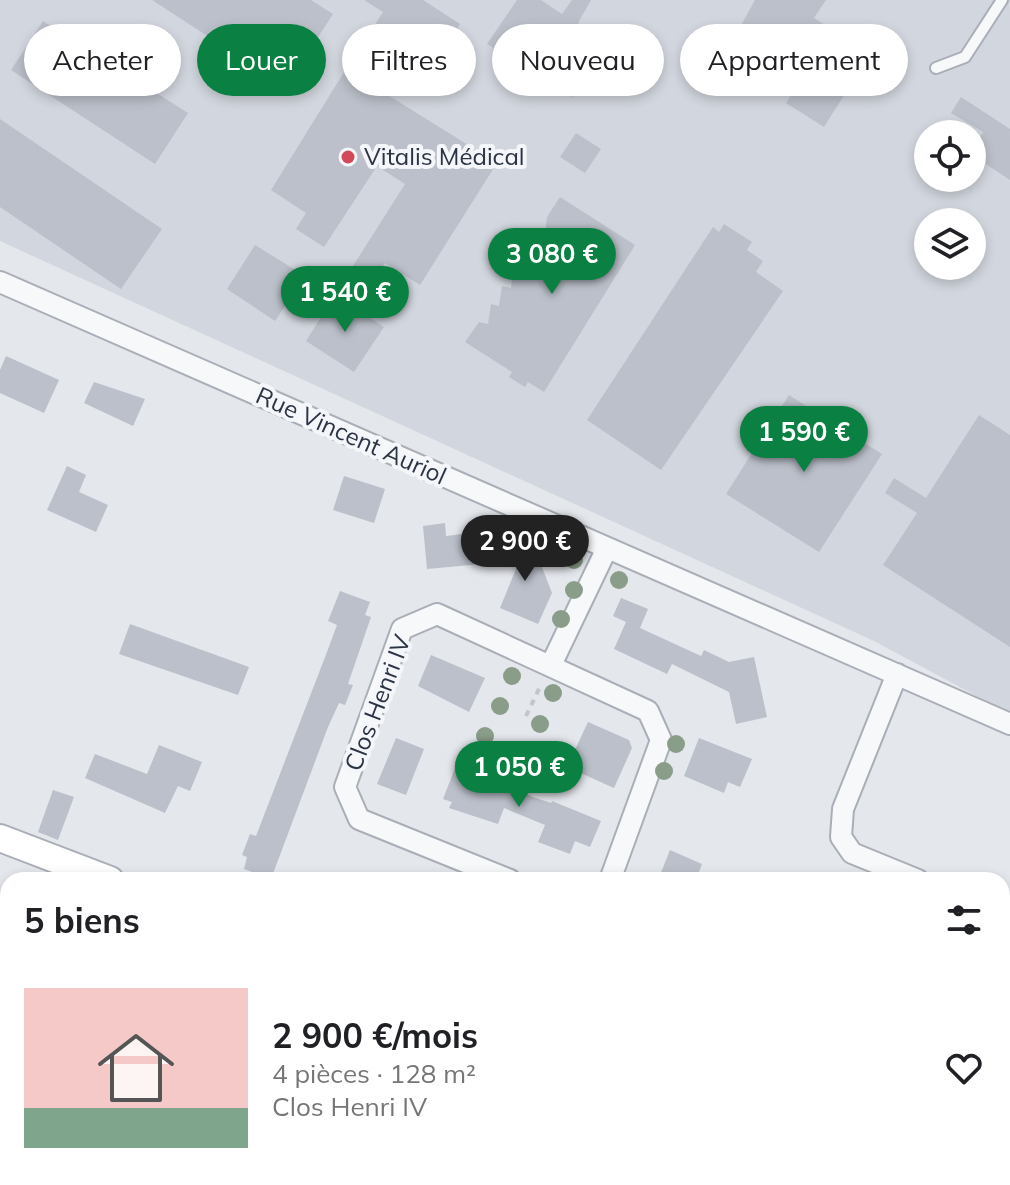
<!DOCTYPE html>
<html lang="fr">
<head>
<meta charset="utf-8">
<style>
  :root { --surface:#fff; --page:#f6f6f6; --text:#202124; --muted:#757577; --accent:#0b8043 }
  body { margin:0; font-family:Mulish,sans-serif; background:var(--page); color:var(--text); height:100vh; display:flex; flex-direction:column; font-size:30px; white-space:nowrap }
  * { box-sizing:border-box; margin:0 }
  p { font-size:26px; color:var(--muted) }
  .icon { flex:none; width:44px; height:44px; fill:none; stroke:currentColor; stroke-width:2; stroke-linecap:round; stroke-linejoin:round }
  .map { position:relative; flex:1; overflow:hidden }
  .side { position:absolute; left:0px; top:872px; width:1010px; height:314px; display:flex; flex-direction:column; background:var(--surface); border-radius:24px 24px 0 0; box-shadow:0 4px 12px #0003 }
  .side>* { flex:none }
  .hud { position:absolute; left:24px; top:24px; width:962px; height:72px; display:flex; gap:16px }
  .fabs { position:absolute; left:914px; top:120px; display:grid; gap:16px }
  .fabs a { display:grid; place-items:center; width:72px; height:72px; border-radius:50%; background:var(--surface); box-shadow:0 4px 12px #0003; font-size:40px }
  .price { position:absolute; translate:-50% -68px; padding:0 18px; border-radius:28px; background:var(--accent); color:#fff; font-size:26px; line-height:52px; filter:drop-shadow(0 2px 4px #0008) }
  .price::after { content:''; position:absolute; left:50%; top:48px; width:24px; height:18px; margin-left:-12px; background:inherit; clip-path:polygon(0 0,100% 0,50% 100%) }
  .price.on { background:#222; color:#fff }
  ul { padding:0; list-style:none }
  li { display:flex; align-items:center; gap:24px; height:200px; padding:0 24px }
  li span { display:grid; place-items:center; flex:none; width:224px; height:160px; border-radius:0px; color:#555 }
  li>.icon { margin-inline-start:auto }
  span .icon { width:96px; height:96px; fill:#fffc; stroke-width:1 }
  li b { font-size:34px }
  h2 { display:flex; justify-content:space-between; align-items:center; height:96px; padding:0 24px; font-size:34px }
  .tag { padding:0 28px; border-radius:36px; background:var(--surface); box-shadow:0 4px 12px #0003; font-size:28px; line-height:72px }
  .tag.on { background:var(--accent); color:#fff }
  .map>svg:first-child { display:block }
  .built { fill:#d2d6de; fill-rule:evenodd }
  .building { fill:#bbc0ca }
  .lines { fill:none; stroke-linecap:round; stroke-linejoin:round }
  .lane-casing { stroke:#a9aeb7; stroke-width:14 }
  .street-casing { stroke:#a9aeb7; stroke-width:24 }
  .secondary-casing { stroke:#a9aeb7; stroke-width:30 }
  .path { stroke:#c2c5cb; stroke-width:4; stroke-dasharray:6 6; stroke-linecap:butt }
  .lane { stroke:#f7f8fa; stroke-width:10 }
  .street { stroke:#f7f8fa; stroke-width:20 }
  .secondary { stroke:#fff; stroke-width:26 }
  .tree { fill:#899d89 }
  .poi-dot { fill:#d1495b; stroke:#f4f6f9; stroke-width:3 }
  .labels { text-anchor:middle; stroke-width:8; stroke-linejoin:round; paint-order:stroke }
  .poi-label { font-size:24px; fill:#2b3445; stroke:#f4f6f9; text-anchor:start }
  .street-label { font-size:24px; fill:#2b3445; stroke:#f4f6f9 }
</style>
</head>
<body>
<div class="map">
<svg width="1010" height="1185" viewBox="0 0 1010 1185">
  <rect width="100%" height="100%" fill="#e4e7ec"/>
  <path class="built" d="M0,0H1010V714L874,641L0,241ZM928,134H972V178H928ZM928,222H972V266H928Z"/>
  <path class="building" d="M152,0H311L333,14L286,87Z
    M364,0H423L460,24L425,78L366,39L383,12Z
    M517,0H541L562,14L572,0H591L578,23L608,43L573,97L487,44Z
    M755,0H826L814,18L856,44L843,64L858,73L824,127L786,103L802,78L739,38L745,29L740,27Z
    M43,21L188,113L155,164L11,70Z
    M346,69L497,163L420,285L385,263L374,280L353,266L405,184L377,166L324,247L296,229L306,213L271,190Z
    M961,97L1010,129V180L972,155V148L983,132L951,113Z
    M0,119L162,229L121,289L0,207Z
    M576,133L601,149L585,173L560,157Z
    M560,197L635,245L544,392L528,382L525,387L509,377L512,372L465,342L479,322L488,324L491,304L499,306L502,286L511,288L513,269L522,270L525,250L534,252L536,232L545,234L547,217Z
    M724,224L752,242L747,250L763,261L756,272L783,291L661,470L587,420L713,227L719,232Z
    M255,245L305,276L275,321L227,289Z
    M335,295L384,327L354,372L306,341Z
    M6,356L59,380L44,413L0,393V370Z
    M94,382L145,399L133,426L84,403Z
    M789,395L882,454L819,552L726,494Z
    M979,415L1010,435V647L883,565L917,513L885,493L894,478L926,498Z
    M67,466L86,475L79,492L108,505L96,532L47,510Z
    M344,476L385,489L374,523L333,510Z
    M445,523L446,536L478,532L482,564L427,569L423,526Z
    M503,539L541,556L538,557L552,593L538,624L500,608L520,559L493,562Z
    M340,591L370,602L365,615L371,617L348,684L353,685L345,705L339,703L328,727L271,879L244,869L247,857L242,855L250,834L256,836L327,652L337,625L328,621Z
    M621,598L648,609L640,628L701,656L704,650L729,662L754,657L767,717L736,724L729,692L672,664L667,674L614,649L626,622L613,616Z
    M130,624L249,667L238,695L119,654Z
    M431,655L485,678L469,712L418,686Z
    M588,722L629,740L632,748L614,788L567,767Z
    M396,738L424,749L406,795L377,784Z
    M699,738L752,759L740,787L728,782L724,793L684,776Z
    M159,745L202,762L190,791L178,786L165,813L85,778L95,754L147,774Z
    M457,763L533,797L551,803L552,801L601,821L590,847L575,841L570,854L538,842L545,825L504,808L498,824L449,808L452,802L443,799Z
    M53,790L74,797L58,840L38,832Z
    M670,850L702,864L696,880H658Z"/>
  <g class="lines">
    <defs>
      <path id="lane" d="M936,68L965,57L1002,0"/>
      <path id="street" d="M0,282L1010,724
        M551,665L607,548
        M897,674L843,809L841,837L852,853L918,880
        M510,880L359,819L345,787L402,629L437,614L648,711L661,740L610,880
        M1002,913L1010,917
        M468,1185L473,1178"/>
      <path id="secondary" d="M0,838L110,880
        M873,1178L891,1185"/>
    </defs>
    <use href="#lane" class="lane-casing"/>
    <use href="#street" class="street-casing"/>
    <use href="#secondary" class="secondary-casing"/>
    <path class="path" d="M526,716L541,685"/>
    <use href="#lane" class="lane"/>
    <use href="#street" class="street"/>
    <use href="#secondary" class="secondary"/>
  </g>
  <g class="tree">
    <circle cx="574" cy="560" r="9"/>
    <circle cx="619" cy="580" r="9"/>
    <circle cx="574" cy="590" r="9"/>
    <circle cx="561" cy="619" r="9"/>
    <circle cx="512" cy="676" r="9"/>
    <circle cx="553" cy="693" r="9"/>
    <circle cx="500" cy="706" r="9"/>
    <circle cx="540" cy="724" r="9"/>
    <circle cx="485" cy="736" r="9"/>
    <circle cx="676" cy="744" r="9"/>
    <circle cx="527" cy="754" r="9"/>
    <circle cx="664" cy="771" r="9"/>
  </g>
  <circle class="poi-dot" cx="348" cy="157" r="8"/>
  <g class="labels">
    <g class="poi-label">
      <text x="364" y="165">Vitalis Médical</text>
    </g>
    <g class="street-label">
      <text transform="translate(351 436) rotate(24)" y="8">Rue Vincent Auriol</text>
      <text transform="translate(378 703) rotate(-69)" y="8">Clos Henri IV</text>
    </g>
  </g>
</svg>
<div class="fabs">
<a><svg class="icon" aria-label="locate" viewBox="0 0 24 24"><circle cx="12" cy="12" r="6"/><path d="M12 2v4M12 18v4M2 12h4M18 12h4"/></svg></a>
<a><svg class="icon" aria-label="layers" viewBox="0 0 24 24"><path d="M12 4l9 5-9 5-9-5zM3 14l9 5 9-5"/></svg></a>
</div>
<b class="price" style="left:552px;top:296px">3 080 €</b>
<b class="price" style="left:345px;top:334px">1 540 €</b>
<b class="price" style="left:804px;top:474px">1 590 €</b>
<b class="price on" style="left:525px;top:583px">2 900 €</b>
<b class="price" style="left:519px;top:809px">1 050 €</b>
<div class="hud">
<a class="tag">Acheter</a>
<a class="tag on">Louer</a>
<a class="tag">Filtres</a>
<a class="tag">Nouveau</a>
<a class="tag">Appartement</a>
</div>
<section class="side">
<h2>5 biens<svg class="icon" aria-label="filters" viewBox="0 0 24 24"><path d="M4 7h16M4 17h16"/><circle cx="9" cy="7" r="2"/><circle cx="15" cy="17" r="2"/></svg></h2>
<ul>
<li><span style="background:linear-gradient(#f6c9c9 75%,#7fa58c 0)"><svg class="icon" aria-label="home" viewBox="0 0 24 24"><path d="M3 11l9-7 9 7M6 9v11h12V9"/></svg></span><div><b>2 900 €/mois</b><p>4 pièces · 128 m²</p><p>Clos Henri IV</p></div><svg class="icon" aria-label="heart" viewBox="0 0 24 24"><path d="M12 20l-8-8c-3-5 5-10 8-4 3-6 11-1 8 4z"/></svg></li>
</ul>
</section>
</div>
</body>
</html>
